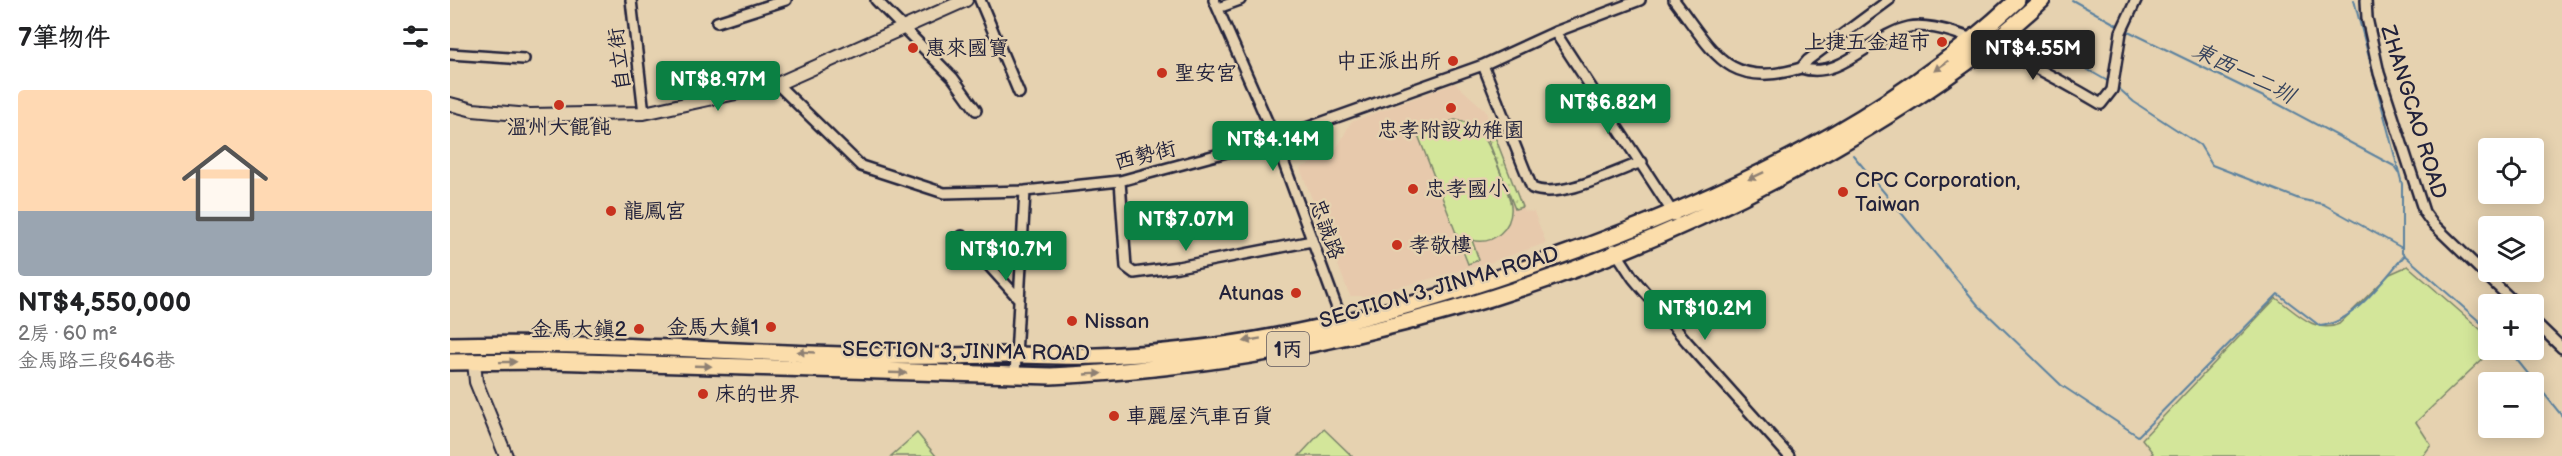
<!DOCTYPE html>
<html lang="zh-TW">
<head>
<meta charset="utf-8">
<style>
  :root { --surface:#fff; --page:#f6f6f6; --text:#202124; --muted:#757577; --accent:#0b8043 }
  body { margin:0; font-family:"Balsamiq Sans","LXGW WenKai TC",sans-serif; background:var(--page); color:var(--text); height:100vh; display:flex; flex-direction:column; font-size:22px; white-space:nowrap }
  * { box-sizing:border-box; margin:0 }
  p { font-size:20px; color:var(--muted) }
  .icon { flex:none; width:33px; height:33px; fill:none; stroke:currentColor; stroke-width:2; stroke-linecap:round; stroke-linejoin:round }
  .map { position:relative; flex:1; overflow:hidden }
  .side { display:flex; flex-direction:column; background:var(--surface); width:450px }
  .side>* { flex:none }
  .fabs { position:absolute; left:2028px; top:138px; display:grid; gap:12px }
  .fabs a { display:grid; place-items:center; width:66px; height:66px; border-radius:6px; background:var(--surface); box-shadow:0 3px 15px #0003; font-size:30px }
  .price { position:absolute; translate:-50% -51px; padding:0 14px; border-radius:6px; background:var(--accent); color:#fff; font-size:20px; line-height:39px; filter:drop-shadow(0 2px 3px #0008) }
  .price::after { content:''; position:absolute; left:50%; top:36px; width:18px; height:14px; margin-left:-9px; background:inherit; clip-path:polygon(0 0,100% 0,50% 100%) }
  .price.on { background:#222; color:#fff }
  ul { padding:0; list-style:none }
  li { display:grid; align-content:center; gap:12px; height:318px; padding:0 18px }
  li span { display:grid; place-items:center; height:186px; border-radius:6px; color:#555 }
  li>.icon { margin-inline-start:auto }
  span .icon { width:108px; height:108px; fill:#fffc; stroke-width:1 }
  li b { font-size:26px }
  h2 { display:flex; justify-content:space-between; align-items:center; height:72px; padding:0 18px; font-size:26px }
  main { display:flex; flex:1; min-height:0 }
  .map>svg:first-child { display:block }
  .built { fill:#e7c9ac }
  .green { fill:#d3e69a; stroke:#7a846a; stroke-width:1.5 }
  .park { fill:url(#park-dots); stroke:#7a846a; stroke-width:1.5 }
  .lines { fill:none; stroke-linecap:round; stroke-linejoin:round }
  .stream { stroke:#5b829f; stroke-width:2 }
  .minor-casing { stroke:#22223b; stroke-width:14 }
  .tertiary-casing { stroke:#22223b; stroke-width:16 }
  .primary-casing { stroke:#22223b; stroke-width:20 }
  .minor { stroke:#e6d2b0; stroke-width:9 }
  .tertiary { stroke:#e6d2b0; stroke-width:12 }
  .primary { stroke:#fbddab; stroke-width:15 }
  .oneway { fill:#8e8073 }
  .poi-dot { fill:#c8321e; stroke:#e6d2b0; stroke-width:2 }
  .labels { text-anchor:middle; stroke-width:5; stroke-linejoin:round; paint-order:stroke }
  .shield { fill:#e6d2b0; stroke:#5d575e; stroke-width:1.5 }
  .shield-label { font-size:20px; font-weight:bold; fill:#22223b }
  .poi-label { font-size:21px; fill:#22223b; stroke:#e6d2b0; text-anchor:start }
  .street-label { font-size:21px; fill:#22223b; stroke:#e6d2b0 }
  .water-label { font-size:22px; font-style:italic; fill:#35425c; stroke:#e6d2b0 }
</style>
</head>
<body>
<main>
<section class="side">
<h2>7筆物件<svg class="icon" aria-label="filters" viewBox="0 0 24 24"><path d="M4 7h16M4 17h16"/><circle cx="9" cy="7" r="2"/><circle cx="15" cy="17" r="2"/></svg></h2>
<ul>
<li><span style="background:linear-gradient(#ffd9b3 65%,#9aa5b1 0)"><svg class="icon" aria-label="home" viewBox="0 0 24 24"><path d="M3 11l9-7 9 7M6 9v11h12V9"/></svg></span><div><b>NT$4,550,000</b><p>2房 · 60 m²</p><p>金馬路三段646巷</p></div></li>
</ul>
</section>
<div class="map">
<svg width="2112" height="456" viewBox="0 0 2112 456">
  <defs>
    <pattern id="park-dots" width="8" height="8" patternUnits="userSpaceOnUse" patternTransform="scale(1.5)"><rect width="8" height="8" fill="#d3e69a"/><path d="M2 2h.1M6 6h.1" fill="none" stroke="#b5c586" stroke-width="1.8" stroke-linecap="round"/></pattern>
  </defs>
  <rect width="100%" height="100%" fill="#e6d2b0"/>
  <filter id="ink" filterUnits="userSpaceOnUse"><feTurbulence type="fractalNoise" baseFrequency=".0167" numOctaves="2"/><feDisplacementMap in="SourceGraphic" scale="12" xChannelSelector="R" yChannelSelector="G"/><feConvolveMatrix kernelMatrix="1 2 1 2 8 2 1 2 1" color-interpolation-filters="sRGB"/></filter>
  <g filter="url(#ink)">
    <path class="built" d="M1005,83L1035,110L1075,211L1084,212L1096,243L1039,263L916,296H900L850,168L884,154L901,122Z"/>
    <path class="green" d="M1005,120C1012,122 1021,123 1027,128C1038,137 1059,192 1061,206C1063,228 1043,246 1022,240L1029,260L1018,264L968,135L980,131L982,136L995,123Z
      M1958,266L2038,336V350H2042L1966,422L1981,445L1973,456H1699L1703,453L1692,439L1826,298C1845,311 1865,335 1889,324L1940,274Z
      M874,429L902,456H849Z
      M467,433L486,456H441Z"/>
    <path class="park" d="M1044,134L1072,207L1065,209L1037,137Z"/>
    <g class="lines">
      <path class="stream" d="M1622,0L1669,26
        M1904,0L1952,184V253L2038,329
        M1674,29L1828,104L1944,166L1948,172
        M1575,34L1661,83
        M1666,86L1684,102L1750,145L1762,165L1849,199L1873,204L1952,248
        M1403,155L1528,305L1611,385L1688,436L1828,294L1870,326C1905,322 1932,281 1955,255
        M2059,350L2112,416"/>
      <defs>
        <path id="minor" d="M181,0L194,113
          M426,0L503,78L526,110
          M530,0L569,93
          M764,0L825,139L894,327
          M1224,0C1264,52 1277,90 1351,68L1358,60L1439,0
          M1916,0L1917,18L1929,73L1974,212L1982,223L2066,304
          M768,8L790,0
          M267,22L336,0
          M1105,32L1225,216
          M0,54L74,59
          M1033,65L1082,188C1109,200 1164,172 1192,162
          M1351,68C1391,81 1421,35 1459,27C1502,18 1612,81 1651,104L1662,90L1671,32L1686,0
          M327,84L411,166L494,193L575,191L670,181L825,139L1033,65L1105,32L1190,0
          M670,181L676,267L684,273L728,267L862,241
          M512,236L569,299
          M1164,249L1183,278L1237,342L1339,456
          M2084,321L2112,348
          M565,375L575,191"/>
        <path id="tertiary" d="M0,104L23,110L80,115L194,113L327,84L516,0
          M24,362L26,382L56,456"/>
        <path id="primary" d="M0,345C144,341 287,353 431,356C475,357 520,355 564,355C592,355 619,357 647,356C804,352 960,311 1107,257C1275,197 1436,123 1567,0
          M0,362L99,361L601,376C874,363 1142,286 1380,150C1456,106 1528,60 1592,0"/>
      </defs>
      <use href="#minor" class="minor-casing"/>
      <use href="#tertiary" class="tertiary-casing"/>
      <use href="#primary" class="primary-casing"/>
      <use href="#minor" class="minor"/>
      <use href="#tertiary" class="tertiary"/>
      <use href="#primary" class="primary"/>
    </g>
    <defs><path id="oneway-solid" d="M-6-.8H1V-3.2L6.5 0L1 3.2V.8H-6Z" transform="scale(1.5)"/></defs>
    <g class="oneway">
      <use href="#oneway-solid" transform="translate(1491 66) rotate(144)"/>
      <use href="#oneway-solid" transform="translate(1306 176) rotate(155)"/>
      <use href="#oneway-solid" transform="translate(802 340) rotate(170)"/>
      <use href="#oneway-solid" transform="translate(356 352) rotate(-177)"/>
      <use href="#oneway-solid" transform="translate(58 362) rotate(-1)"/>
      <use href="#oneway-solid" transform="translate(253 366) rotate(2)"/>
      <use href="#oneway-solid" transform="translate(448 373) rotate(2)"/>
      <use href="#oneway-solid" transform="translate(643 374) rotate(-3)"/>
    </g>
  </g>
  <g class="poi-dot">
    <circle cx="1492" cy="42" r="6"/>
    <circle cx="463" cy="48" r="6"/>
    <circle cx="1003" cy="61" r="6"/>
    <circle cx="712" cy="73" r="6"/>
    <circle cx="109" cy="105" r="6"/>
    <circle cx="1001" cy="108" r="6"/>
    <circle cx="963" cy="189" r="6"/>
    <circle cx="1393" cy="192" r="6"/>
    <circle cx="161" cy="211" r="6"/>
    <circle cx="947" cy="245" r="6"/>
    <circle cx="846" cy="293" r="6"/>
    <circle cx="622" cy="321" r="6"/>
    <circle cx="321" cy="327" r="6"/>
    <circle cx="189" cy="329" r="6"/>
    <circle cx="253" cy="394" r="6"/>
    <circle cx="664" cy="416" r="6"/>
  </g>
  <g class="labels">
    <rect class="shield" x="817" y="332" width="42" height="34" rx="4.5"/>
    <g class="shield-label">
      <text x="838" y="356">1丙</text>
    </g>
    <g class="poi-label">
      <text x="1480" y="49" text-anchor="end">上捷五金超市</text>
      <text x="475" y="55">惠來國寶</text>
      <text x="991" y="68" text-anchor="end">中正派出所</text>
      <text x="724" y="80">聖安宮</text>
      <text x="109" y="134" text-anchor="middle">溫州大餛飩</text>
      <text x="1001" y="137" text-anchor="middle">忠孝附設幼稚園</text>
      <text x="1405" y="187">CPC Corporation,<tspan x="1405" dy="24">Taiwan</tspan></text>
      <text x="975" y="196">忠孝國小</text>
      <text x="173" y="218">龍鳳宮</text>
      <text x="959" y="252">孝敬樓</text>
      <text x="834" y="300" text-anchor="end">Atunas</text>
      <text x="634" y="328">Nissan</text>
      <text x="309" y="334" text-anchor="end">金馬大鎮1</text>
      <text x="177" y="336" text-anchor="end">金馬大鎮2</text>
      <text x="265" y="401">床的世界</text>
      <text x="676" y="423">車麗屋汽車百貨</text>
    </g>
    <g class="street-label">
      <text transform="translate(169 59) rotate(-97)" y="7">自立街</text>
      <text transform="translate(1964 112) rotate(73)" y="7">ZHANGCAO ROAD</text>
      <text transform="translate(695 155) rotate(-14)" y="7">西勢街</text>
      <text transform="translate(877 229) rotate(70)" y="7">忠誠路</text>
      <text transform="translate(989 287) rotate(-16)" y="7">SECTION 3, JINMA ROAD</text>
      <text transform="translate(516 351) rotate(1)" y="7">SECTION 3, JINMA ROAD</text>
    </g>
    <g class="water-label">
      <text transform="translate(1794 72) rotate(26)" y="8">東西一二圳</text>
    </g>
  </g>
</svg>
<div class="fabs">
<a><svg class="icon" aria-label="locate" viewBox="0 0 24 24"><circle cx="12" cy="12" r="6"/><path d="M12 2v4M12 18v4M2 12h4M18 12h4"/></svg></a>
<a><svg class="icon" aria-label="layers" viewBox="0 0 24 24"><path d="M12 4l9 5-9 5-9-5zM3 14l9 5 9-5"/></svg></a>
<a>+</a>
<a>−</a>
</div>
<b class="price on" style="left:1583px;top:81px">NT$4.55M</b>
<b class="price" style="left:268px;top:112px">NT$8.97M</b>
<b class="price" style="left:1158px;top:135px">NT$6.82M</b>
<b class="price" style="left:823px;top:172px">NT$4.14M</b>
<b class="price" style="left:736px;top:252px">NT$7.07M</b>
<b class="price" style="left:556px;top:282px">NT$10.7M</b>
<b class="price" style="left:1255px;top:341px">NT$10.2M</b>
</div>
</main>
</body>
</html>
